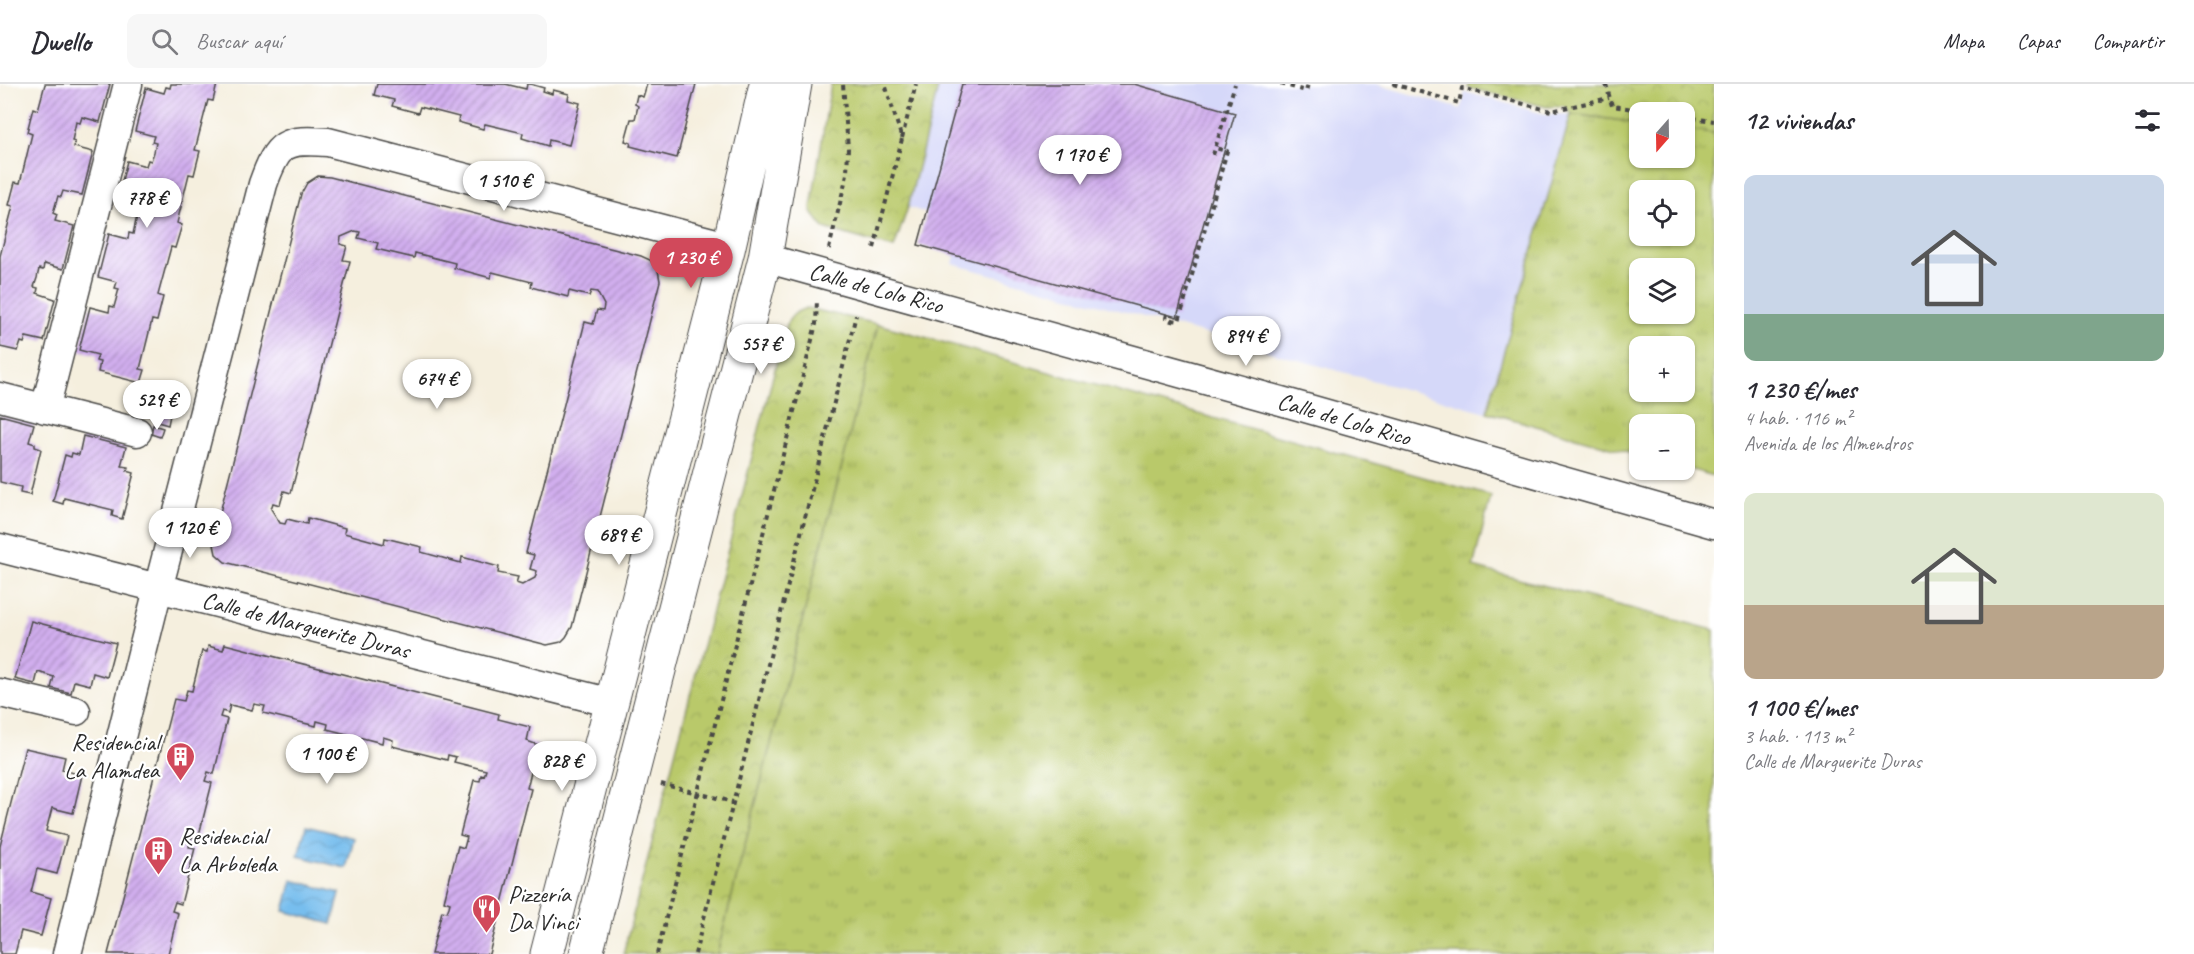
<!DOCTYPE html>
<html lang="es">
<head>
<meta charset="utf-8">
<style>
  :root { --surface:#fff; --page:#f7f7f7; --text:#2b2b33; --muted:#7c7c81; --line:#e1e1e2; --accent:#d1495b }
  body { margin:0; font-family:Caveat,sans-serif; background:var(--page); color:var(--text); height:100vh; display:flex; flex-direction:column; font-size:22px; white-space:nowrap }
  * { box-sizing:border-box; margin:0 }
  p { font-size:20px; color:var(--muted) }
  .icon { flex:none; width:33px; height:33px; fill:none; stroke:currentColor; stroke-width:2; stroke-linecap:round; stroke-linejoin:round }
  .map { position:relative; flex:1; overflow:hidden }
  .sheet { display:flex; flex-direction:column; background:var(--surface); width:480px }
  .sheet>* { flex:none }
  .needle { width:39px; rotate:200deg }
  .tools { position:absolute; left:1629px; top:18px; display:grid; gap:12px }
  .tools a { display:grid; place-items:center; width:66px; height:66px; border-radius:12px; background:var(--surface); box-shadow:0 2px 4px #0004; font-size:30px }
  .price { position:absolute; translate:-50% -51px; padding:0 14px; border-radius:21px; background:#fff; color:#222; font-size:20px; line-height:39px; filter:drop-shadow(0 2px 3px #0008) }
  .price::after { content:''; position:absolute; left:50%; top:36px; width:18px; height:14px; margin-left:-9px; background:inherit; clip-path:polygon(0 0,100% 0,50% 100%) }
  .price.selected { background:var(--accent); color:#fff }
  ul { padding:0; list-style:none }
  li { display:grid; align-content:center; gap:12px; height:318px; padding:0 30px }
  li span { display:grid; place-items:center; height:186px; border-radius:12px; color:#555 }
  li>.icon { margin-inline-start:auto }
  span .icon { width:108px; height:108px; fill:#fffc; stroke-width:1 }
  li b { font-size:26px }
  h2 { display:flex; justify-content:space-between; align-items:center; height:72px; padding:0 30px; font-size:26px }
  header { display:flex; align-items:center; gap:36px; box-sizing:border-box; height:84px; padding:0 30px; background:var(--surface); border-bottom:2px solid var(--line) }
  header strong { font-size:28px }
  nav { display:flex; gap:33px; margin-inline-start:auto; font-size:21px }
  .search { width:420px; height:54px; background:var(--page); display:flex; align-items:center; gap:15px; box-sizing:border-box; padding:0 21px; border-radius:12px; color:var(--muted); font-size:22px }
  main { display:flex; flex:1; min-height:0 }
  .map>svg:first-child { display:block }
  .built { fill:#d5d8f9 }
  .grass { fill:url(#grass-tufts); stroke:#727a4b; stroke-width:1.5; fill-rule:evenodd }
  .park { fill:url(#park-crowns); stroke:#727a4b; stroke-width:1.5 }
  .water { fill:url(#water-waves); stroke:#51748c; stroke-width:1.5 }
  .building { fill:url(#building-hatch); fill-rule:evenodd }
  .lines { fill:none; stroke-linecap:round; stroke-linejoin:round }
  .minor-casing { stroke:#494846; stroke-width:31 }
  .tertiary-casing { stroke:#494846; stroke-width:35 }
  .path { stroke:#494846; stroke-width:4; stroke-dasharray:4.5 4.5; stroke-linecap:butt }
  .minor { stroke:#fff; stroke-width:28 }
  .tertiary { stroke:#fff; stroke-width:33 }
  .labels { text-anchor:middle; stroke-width:4.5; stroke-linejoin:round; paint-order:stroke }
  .street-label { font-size:24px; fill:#2b2b2b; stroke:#fff }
  .poi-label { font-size:24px; fill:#2b2b2b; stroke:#fff; text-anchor:start }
</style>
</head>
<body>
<header>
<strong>Dwello</strong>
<div class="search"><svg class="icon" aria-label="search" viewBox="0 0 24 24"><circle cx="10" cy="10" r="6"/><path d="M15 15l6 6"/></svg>Buscar aquí</div>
<nav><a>Mapa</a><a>Capas</a><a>Compartir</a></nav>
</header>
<main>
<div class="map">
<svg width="1714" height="870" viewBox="0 0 1714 870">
  <defs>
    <pattern id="grass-tufts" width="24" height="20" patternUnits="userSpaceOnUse" patternTransform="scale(1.5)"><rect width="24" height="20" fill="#b9c96b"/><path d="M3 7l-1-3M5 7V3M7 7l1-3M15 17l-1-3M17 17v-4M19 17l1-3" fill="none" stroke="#9fad5d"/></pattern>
    <pattern id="park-crowns" width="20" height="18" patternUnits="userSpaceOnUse" patternTransform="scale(1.5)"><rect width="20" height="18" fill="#b9c96b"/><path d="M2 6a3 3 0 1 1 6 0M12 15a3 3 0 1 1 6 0" fill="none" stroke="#9fad5d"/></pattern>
    <pattern id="water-waves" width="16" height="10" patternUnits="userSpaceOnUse" patternTransform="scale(1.5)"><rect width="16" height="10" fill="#77beee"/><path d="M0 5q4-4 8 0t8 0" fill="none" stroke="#67a3cc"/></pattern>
    <pattern id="building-hatch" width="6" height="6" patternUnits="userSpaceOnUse" patternTransform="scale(1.5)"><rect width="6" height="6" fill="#d2afef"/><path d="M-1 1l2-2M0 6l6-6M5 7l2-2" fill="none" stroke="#ab8fc2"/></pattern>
  </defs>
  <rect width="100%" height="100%" fill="#fff"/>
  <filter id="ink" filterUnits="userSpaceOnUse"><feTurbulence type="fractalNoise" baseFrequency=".0167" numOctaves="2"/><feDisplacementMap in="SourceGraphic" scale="12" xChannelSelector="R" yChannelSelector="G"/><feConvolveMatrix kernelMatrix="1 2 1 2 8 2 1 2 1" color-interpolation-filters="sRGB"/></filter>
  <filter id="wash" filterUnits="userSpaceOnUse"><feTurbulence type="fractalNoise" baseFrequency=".008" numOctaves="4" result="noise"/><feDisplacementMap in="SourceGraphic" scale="24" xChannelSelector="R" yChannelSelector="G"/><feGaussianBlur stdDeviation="1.35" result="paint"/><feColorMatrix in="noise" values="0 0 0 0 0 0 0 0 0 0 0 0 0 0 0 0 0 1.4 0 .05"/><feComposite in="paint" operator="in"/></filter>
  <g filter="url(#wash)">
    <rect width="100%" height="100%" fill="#f5efde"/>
    <path class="built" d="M939,0H1376L1461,25L1465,8L1548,31L1571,30L1486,328L953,180L955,172L918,161L926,129L908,123Z"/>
    <path class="grass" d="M1571,30L1639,39L1640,74H1684L1685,45L1714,49V392L1685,384L1684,340H1640L1639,371L1487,328ZM1640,106H1684V152H1640ZM1640,184H1684V230H1640ZM1640,262H1684V308H1640Z
      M878,240L1491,412L1473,483L1714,546V870H717Z"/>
    <path class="park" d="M831,0H939L908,123L894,164L824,144L812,129L811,123Z
      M1469,0H1714V49L1685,45L1684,28H1640L1639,39L1571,30L1564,22L1547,23L1468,4Z
      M807,224L878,240L717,870H623L786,242C791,231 796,227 807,224Z"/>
    <path class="water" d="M306,742L354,754L346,784L298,772Z
      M292,796L340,809L332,840L284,827Z"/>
    <g id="blocks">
      <path class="building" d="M45,0H110L100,38L82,33L80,39L76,38L72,57L75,58L74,63L93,68L82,111L63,107L61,113L58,112L53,129L57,131L55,137L74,142L63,185L44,180L43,186L39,185L37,194L34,203L38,204L37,209L55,215L44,257L26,253L24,259L21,258L18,267L0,263V172L13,122L9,121L15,98L20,99L32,50L27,48L33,24L38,26Z
        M171,0H217L213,17L208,16L195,66L200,67L194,91L189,90L177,139L182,141L175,164L171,163L158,211L163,213L157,237L152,236L140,285L145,286L141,299L98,288L100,278L96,277L98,271L79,266L90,223L109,228L110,222L114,223L119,205L115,204L117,198L98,193L109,150L128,155L129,149L133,150L137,132L134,131L135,125L116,120L127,77L146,82L148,76L151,77L154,68L156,59L152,58L154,52L135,47L146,4L164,9L166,3L170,4Z
        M377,0H505L526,5L527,0H530L544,4L543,7L552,10L553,6L569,10L568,16L580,19L569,61L549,56L548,62L522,54L523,49L485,40L483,45L458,38L459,33L420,23L418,29L392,22L394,16L374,11Z
        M647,0H696L677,74L630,62L631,59L625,57L631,35H635L638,22L635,20L637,11L643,13Z
        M962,0H1134L1235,29L1177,233L918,161Z
        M318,92L330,93L641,172L650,176L658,186L660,197L572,543L566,553L561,558L547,561L225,478L216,470L213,456L301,110L307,99ZM355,147L360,148L358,154L378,159L376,165L414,174L415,169L455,179L454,184L491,194L492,188L532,198L531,203L568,213L569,207L589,212L591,207L597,208L604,221L603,227L597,226L593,240L585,238L526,469L534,471L530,485L537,487L535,494L522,501L516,499L518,493L498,489L499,483L462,473L461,479L421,468L422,463L385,454L384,460L344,449L345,444L308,434L307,440L287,435L285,440L280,439L271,425L273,419L280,421L284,407L291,409L350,177L343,176L347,162L340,160L341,153Z
        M157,328L170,331L168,341L154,337Z
        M0,331L34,340L29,358L35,360V363L41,365L30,411L20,409L21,403L0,398Z
        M153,341L163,344L160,353L151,350Z
        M83,352L126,363L121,382L128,383L127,387L134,389L122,435L112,432L113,426L64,414L63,420L53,417L65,371L71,373L72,369L79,371Z
        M31,537L116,559L107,593L93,589L90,601L74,597L71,609L51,604L54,593L38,588L35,600L15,595Z
        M225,560L499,630L498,635L530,643L527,657L538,661L527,704L531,705L489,870H431L442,827L447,828L449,823L450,819L444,817L458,762L464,764L467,753L460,751L474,696L480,697L481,691L484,692L486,686L454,678L456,673L448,671L447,676L392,662L393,656L383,653L382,659L327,645L328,640L317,637L316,642L263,629L265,622L254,620L252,626L230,621L228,629L222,627L220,633L227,635L214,690L208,688L205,697L212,699L198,755L192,753L190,757L189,763L195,764L181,820L175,818L172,827L178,829L168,870H108L174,615L184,617L187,606L192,607L202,567L207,568L208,562L223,566Z
        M25,664L65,673L62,686L82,691L73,729L52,724L46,747L67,752L57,790L37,785L31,808L51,814L41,852L21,847L15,870H0V762Z"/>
    </g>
  </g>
  <g filter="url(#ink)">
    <use href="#blocks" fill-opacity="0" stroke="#494846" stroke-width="1.5"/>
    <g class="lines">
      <defs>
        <path id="minor" d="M765,174L1281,317L1714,440
          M0,313L137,348
          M45,325L128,0
          M0,464L612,619
          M0,609L76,627
          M67,870L158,505L263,100C278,58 285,55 328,58L712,158L728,166"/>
        <path id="tertiary" d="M547,870L728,166L766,0
          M586,870L765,174L795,0"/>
      </defs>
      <use href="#minor" class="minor-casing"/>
      <use href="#tertiary" class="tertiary-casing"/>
      <path class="path" d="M1281,0L1306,7L1308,0
        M1393,0L1459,19L1462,4L1551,27L1609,14
        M1606,0L1612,22L1655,28
        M1684,33L1714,37
        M902,54L916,0
        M1213,71L1235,0
        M874,164L902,55L885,0
        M829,165L847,90L848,64L843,0
        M1167,230L1166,234L1172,236L1171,240
        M1172,236L1179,237L1227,67L1215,64
        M661,700L733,718
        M657,870L816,240L817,216
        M695,870L856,231"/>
      <use href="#minor" class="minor"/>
      <use href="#tertiary" class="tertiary"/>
    </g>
  </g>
  <defs>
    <symbol id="building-pin" viewBox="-11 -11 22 30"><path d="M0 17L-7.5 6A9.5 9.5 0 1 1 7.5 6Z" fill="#d1495b" stroke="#fff"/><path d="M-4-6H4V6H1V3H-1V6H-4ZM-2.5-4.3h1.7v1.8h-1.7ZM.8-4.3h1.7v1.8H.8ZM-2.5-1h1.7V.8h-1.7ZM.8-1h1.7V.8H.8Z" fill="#fff"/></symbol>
    <symbol id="restaurant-pin" viewBox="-11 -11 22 30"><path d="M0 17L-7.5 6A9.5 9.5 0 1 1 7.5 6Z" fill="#d1495b" stroke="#fff"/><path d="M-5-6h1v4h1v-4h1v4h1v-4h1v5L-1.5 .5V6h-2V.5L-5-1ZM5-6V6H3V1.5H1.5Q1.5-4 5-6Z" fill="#fff"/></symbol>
  </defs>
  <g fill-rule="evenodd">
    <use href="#building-pin" x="164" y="656" width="33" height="45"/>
    <use href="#building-pin" x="142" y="750" width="33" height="45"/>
    <use href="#restaurant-pin" x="470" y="808" width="33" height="45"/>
  </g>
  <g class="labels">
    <g class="street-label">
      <text transform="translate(876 204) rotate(15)" y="8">Calle de Lolo Rico</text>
      <text transform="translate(1344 335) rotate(16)" y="8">Calle de Lolo Rico</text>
      <text transform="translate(306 541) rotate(14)" y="8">Calle de Marguerite Duras</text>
    </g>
    <g class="poi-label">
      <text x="159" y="666" text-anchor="end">Residencial<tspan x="159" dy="28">La Alamdea</tspan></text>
      <text x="179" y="760">Residencial<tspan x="179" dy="28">La Arboleda</tspan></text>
      <text x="508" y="818">Pizzería<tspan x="508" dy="28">Da Vinci</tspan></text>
    </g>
  </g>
</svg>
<div class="tools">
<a><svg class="needle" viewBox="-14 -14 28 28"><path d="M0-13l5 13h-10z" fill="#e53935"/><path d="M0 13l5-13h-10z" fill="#7c7c81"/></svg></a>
<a><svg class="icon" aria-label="locate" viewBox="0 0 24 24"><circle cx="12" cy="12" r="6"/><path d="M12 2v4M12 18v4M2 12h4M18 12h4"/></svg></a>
<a><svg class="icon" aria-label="layers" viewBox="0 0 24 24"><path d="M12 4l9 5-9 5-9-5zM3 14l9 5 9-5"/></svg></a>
<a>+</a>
<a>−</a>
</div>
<b class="price" style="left:1080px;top:102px">1 170 €</b>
<b class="price" style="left:504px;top:128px">1 510 €</b>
<b class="price" style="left:147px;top:145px">778 €</b>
<b class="price selected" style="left:691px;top:205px">1 230 €</b>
<b class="price" style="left:1246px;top:283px">894 €</b>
<b class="price" style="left:761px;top:291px">557 €</b>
<b class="price" style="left:437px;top:326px">674 €</b>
<b class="price" style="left:157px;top:347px">529 €</b>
<b class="price" style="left:190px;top:475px">1 120 €</b>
<b class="price" style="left:619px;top:482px">689 €</b>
<b class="price" style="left:327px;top:701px">1 100 €</b>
<b class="price" style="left:562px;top:708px">828 €</b>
</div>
<section class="sheet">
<h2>12 viviendas<svg class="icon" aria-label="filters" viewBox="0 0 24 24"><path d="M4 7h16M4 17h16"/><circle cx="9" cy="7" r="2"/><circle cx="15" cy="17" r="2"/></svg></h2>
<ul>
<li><span style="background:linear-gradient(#c9d6e8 75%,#7fa58c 0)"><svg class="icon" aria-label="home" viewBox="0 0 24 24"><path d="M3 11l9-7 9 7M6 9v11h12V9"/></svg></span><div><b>1 230 €/mes</b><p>4 hab. · 116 m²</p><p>Avenida de los Almendros</p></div></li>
<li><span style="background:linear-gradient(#dfe7d0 60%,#b9a48a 0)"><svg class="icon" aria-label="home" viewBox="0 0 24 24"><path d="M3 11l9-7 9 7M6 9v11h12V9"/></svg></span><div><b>1 100 €/mes</b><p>3 hab. · 113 m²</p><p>Calle de Marguerite Duras</p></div></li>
</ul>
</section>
</main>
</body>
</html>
